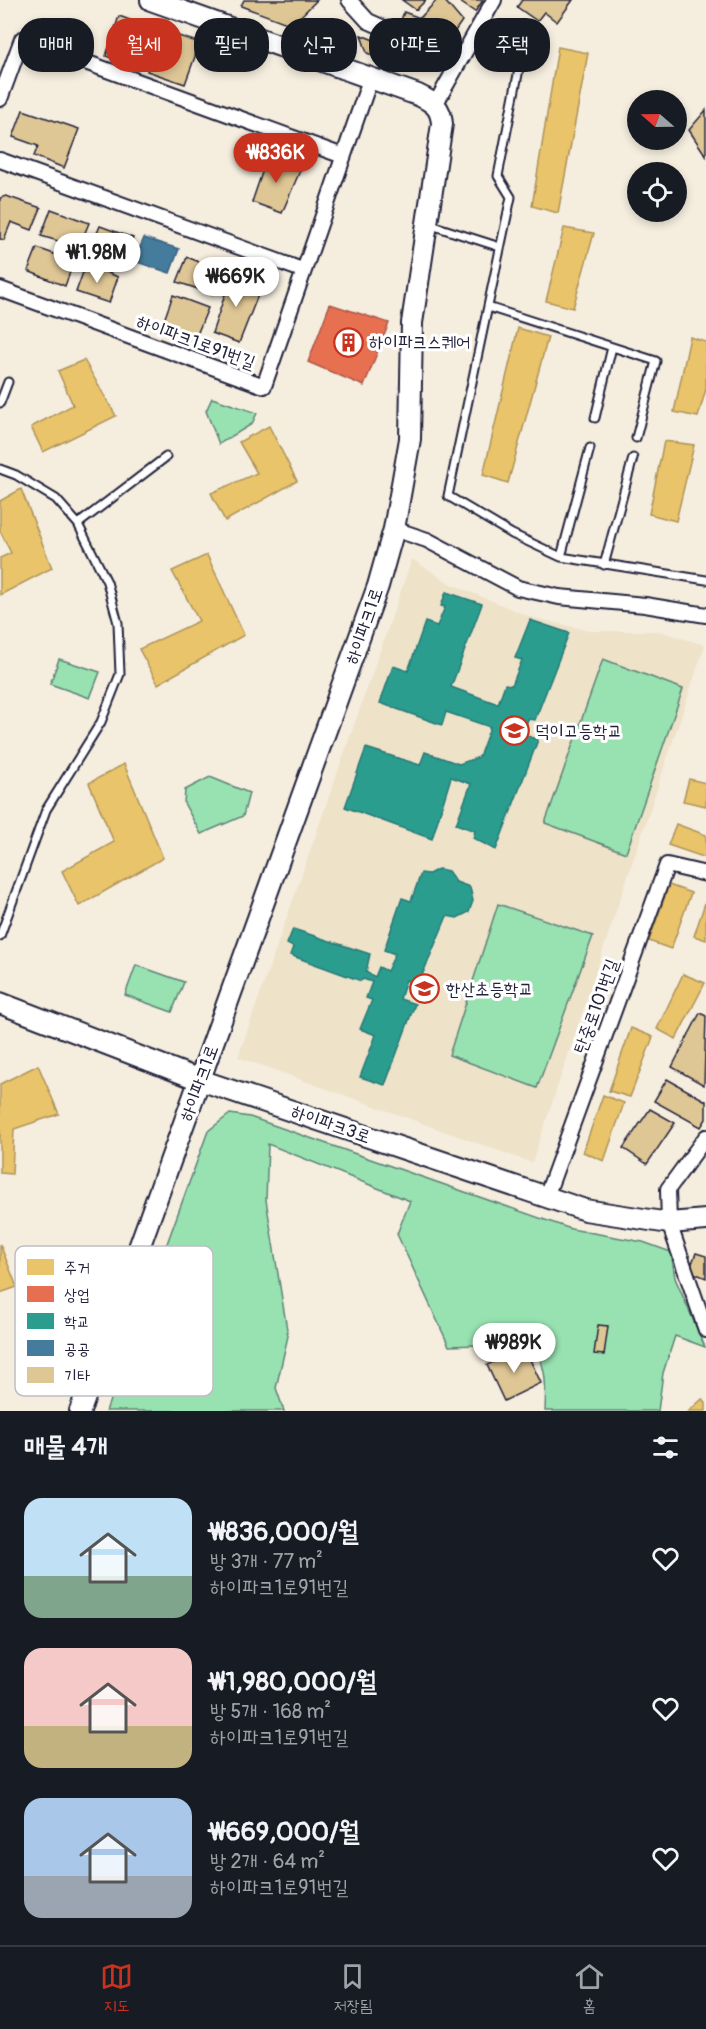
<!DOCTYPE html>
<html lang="ko">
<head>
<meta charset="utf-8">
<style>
  :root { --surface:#171b24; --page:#242831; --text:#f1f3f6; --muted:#9ea1a6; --line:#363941; --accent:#c8321e }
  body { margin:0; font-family:Pangolin,"Poor Story",sans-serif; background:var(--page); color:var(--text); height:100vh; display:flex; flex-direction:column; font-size:22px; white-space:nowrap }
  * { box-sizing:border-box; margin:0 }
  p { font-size:20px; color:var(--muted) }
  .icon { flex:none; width:33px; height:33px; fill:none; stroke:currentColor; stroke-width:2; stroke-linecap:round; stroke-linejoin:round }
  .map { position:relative; height:1411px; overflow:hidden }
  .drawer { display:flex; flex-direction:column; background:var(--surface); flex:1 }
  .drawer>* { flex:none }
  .guide { position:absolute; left:18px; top:18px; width:670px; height:54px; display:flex; gap:12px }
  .needle { width:39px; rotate:290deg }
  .fabs { position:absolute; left:627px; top:90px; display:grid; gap:12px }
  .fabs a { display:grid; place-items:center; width:60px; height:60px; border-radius:50%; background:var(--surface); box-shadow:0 3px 9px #0003; font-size:30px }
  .price { position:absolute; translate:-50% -51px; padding:0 14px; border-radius:21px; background:#fff; color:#222; font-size:20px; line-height:39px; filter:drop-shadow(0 2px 3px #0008) }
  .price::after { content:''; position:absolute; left:50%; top:36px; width:18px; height:14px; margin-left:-9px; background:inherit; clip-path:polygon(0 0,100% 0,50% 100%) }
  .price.on { background:var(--accent); color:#fff }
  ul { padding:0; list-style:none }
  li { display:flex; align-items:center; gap:18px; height:150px; padding:0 24px }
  li span { display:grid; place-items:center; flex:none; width:168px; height:120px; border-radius:18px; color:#555 }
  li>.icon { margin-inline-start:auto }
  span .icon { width:72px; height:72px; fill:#fffc; stroke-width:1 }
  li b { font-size:26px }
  h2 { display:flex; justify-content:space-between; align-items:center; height:72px; padding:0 24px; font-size:26px }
  .pill { padding:0 21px; border-radius:24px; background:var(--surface); box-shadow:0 3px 9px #0003; font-size:21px; line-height:54px }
  .pill.on { background:var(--accent); color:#fff }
  .tabs { display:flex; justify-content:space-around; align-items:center; height:84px; border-top:2px solid var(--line); background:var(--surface); font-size:16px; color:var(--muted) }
  .tabs a { display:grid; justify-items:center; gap:3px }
  .tabs .on { color:var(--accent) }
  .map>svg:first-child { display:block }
  .built { fill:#eee2c9 }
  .green { fill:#98e2b1; stroke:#5d8276; stroke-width:1.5 }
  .homes { fill:#e9c46a; stroke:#ad935c; stroke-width:1.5 }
  .shops { fill:#e76f51; stroke:#ac584a; stroke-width:1.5 }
  .schools { fill:#2a9d8f; stroke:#287876; stroke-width:1.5 }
  .public { fill:#457b9d; stroke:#3a6080; stroke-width:1.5 }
  .building { fill:#dfc695; stroke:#22223b; stroke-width:1.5 }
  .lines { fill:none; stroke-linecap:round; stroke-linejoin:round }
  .lane-casing { stroke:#22223b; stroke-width:11 }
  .street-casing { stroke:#22223b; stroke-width:18 }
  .secondary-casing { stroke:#22223b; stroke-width:24 }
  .lane { stroke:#fff; stroke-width:7 }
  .street { stroke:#fff; stroke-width:14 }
  .secondary { stroke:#fff; stroke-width:20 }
  .labels { text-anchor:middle; stroke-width:6; stroke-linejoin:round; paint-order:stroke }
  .street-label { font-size:18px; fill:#22223b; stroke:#fff }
  .poi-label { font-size:18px; fill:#22223b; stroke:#fff; text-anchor:start }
  .key { fill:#fff; stroke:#bdbdc4; stroke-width:1.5 }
  .key-label { font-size:16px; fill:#22223b }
</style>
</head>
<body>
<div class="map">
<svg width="706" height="1411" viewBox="0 0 706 1411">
  <rect width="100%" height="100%" fill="#f5eedf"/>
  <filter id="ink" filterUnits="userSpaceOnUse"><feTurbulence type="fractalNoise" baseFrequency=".0167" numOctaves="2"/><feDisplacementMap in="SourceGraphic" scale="12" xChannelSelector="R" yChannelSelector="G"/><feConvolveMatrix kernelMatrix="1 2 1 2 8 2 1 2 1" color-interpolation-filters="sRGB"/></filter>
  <g filter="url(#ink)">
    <path class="built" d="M412,559L451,584L531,617L590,631H659L705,645L532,1163L238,1057Z"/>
    <path class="green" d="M212,398L257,413L252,424L219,444L206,411Z
      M59,659L100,672L90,698L50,684Z
      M603,659L683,689L626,853L545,823Z
      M210,777L249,793L243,816L201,834L184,803L185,790Z
      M498,904L593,936L537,1088L449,1055Z
      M136,965L184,982L172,1012L125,995Z
      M230,1114L250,1117L571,1229L643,1242L671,1252L675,1278L705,1347L675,1336L663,1373L658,1411H545C546,1387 548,1359 528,1343L449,1346L397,1234L410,1201L268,1144L266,1200L288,1336L276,1388L284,1411H106L208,1131Z"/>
    <path class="homes" d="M558,47L588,53L558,213L532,206Z
      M564,228L594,233L573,308L546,301Z
      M518,328L548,337L508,483L483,475Z
      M690,337L706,342V389L698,417L674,412Z
      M84,360L116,416L43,452L31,427L73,405L58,371Z
      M269,426L297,481L225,521L211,493L257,473L239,442Z
      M664,441L694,445L676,521L649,514Z
      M21,489L52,568L0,595V558L11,553L0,531V501Z
      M207,555L244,635L158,684L139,649L199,621L172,571Z
      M124,764L163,858L79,906L62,871L114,842L89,783Z
      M689,779L706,783V806L683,801Z
      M676,824L706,835V858L668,845Z
      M669,885L691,893L671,949L649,941Z
      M706,900V940L694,936Z
      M683,974L705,983L676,1039L657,1029Z
      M631,1028L653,1037L630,1097L609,1091Z
      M38,1065L59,1114L14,1129L12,1174L0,1173V1084Z
      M603,1095L624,1103L604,1161L583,1152Z
      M0,1244L17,1287L0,1293Z
      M702,1399L706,1403V1411H689Z"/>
    <path class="shops" d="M330,304L389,323L364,386L308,362Z"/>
    <path class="schools" d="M446,592L482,604L451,687L498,704L505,684L512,685L522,660L515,658L530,620L569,633L535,720L528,719L523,734L538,740L496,850L473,838L475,831L456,824L471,784L451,777L432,839L345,807L366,748L420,765L425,752L459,764L479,757L490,727L446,712L442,725L380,703L393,666L408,671L425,622L437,626L445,607L441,606Z
      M438,869L448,871L456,882L470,887L473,901L469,912L457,918L447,916L418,985L406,980L400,999L415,1004L385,1085L360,1077L376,1035L360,1029L372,1000L366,998L372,982L363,979L361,981L290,955L293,947L287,944L293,929L370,954L366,972L375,977L379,967L387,971L395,954L384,950L402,898L411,901L421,873L429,874Z"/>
    <path class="public" d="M144,238L179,249L170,273L134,261Z"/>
    <path class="building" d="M244,0H317L292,25L241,6Z
      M402,0H426L416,10Z
      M437,0H444L462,21L443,48L398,28L404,12L420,18Z
      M461,0H483L475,12L460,2Z
      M522,0H573L557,22L544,12L537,21L517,7Z
      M119,16L152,28L136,67L106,56Z
      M160,30L200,43L185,84L147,71Z
      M361,35L418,57L413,72L367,53Z
      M23,110L79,129L64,168L34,156L38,146L13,137Z
      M706,110V156L689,130Z
      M268,155L302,166L282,213L252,202Z
      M6,196L41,208L32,230L11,222L4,240L0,239V198Z
      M51,209L89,223L79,247L41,236Z
      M100,226L133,238L124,263L90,250Z
      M37,248L74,261L65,286L28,271Z
      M187,257L224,272L213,294L177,282Z
      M86,264L118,277L109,303L76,292Z
      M232,274L262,285L239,343L212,333Z
      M173,295L208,308L196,337L163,323Z
      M700,1013L706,1016L704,1085L672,1067Z
      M667,1079L706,1101V1119L701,1127L654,1101Z
      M650,1109L675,1123L647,1164L623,1148Z
      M696,1253L706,1256V1278L689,1271Z
      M598,1325L608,1326L604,1355L594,1354Z
      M524,1347L541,1383L504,1401L487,1365Z"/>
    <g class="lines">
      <defs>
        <path id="lane" d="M521,59L498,176L511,197L448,496L512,534L561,557L706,580
          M428,224L500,247
          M488,307L656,361L636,438
          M0,403L8,382
          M595,418L612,347
          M0,469L16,475L56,499L78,524L107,582L118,623L120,674L101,722L46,810L0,936
          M78,524L166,457
          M561,557L590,448
          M604,565L633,458"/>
        <path id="street" d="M349,0L368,21L459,61
          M0,99L22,39L343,156
          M436,103L494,0
          M0,160L302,270
          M0,289L264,386L371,77
          M394,529L427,540L518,588L559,597L645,605L706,615
          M706,1137L668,1189L669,1223L706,1330
          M546,1197L667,865L706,874"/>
        <path id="secondary" d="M0,1003L200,1080L585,1210L669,1223L706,1220
          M80,1411L378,586L394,529L410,439L412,323L442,124C441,107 433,102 418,95L151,0"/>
      </defs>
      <use href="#lane" class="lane-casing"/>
      <use href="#street" class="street-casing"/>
      <use href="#secondary" class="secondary-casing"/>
      <use href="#lane" class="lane"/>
      <use href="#street" class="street"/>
      <use href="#secondary" class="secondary"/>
    </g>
  </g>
  <defs>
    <symbol id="building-ring" viewBox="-11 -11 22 22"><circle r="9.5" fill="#fff" stroke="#c8321e" stroke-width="1.5"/><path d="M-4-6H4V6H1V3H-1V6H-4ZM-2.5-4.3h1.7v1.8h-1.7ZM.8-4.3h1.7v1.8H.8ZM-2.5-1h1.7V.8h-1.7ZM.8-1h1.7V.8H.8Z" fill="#c8321e"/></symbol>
    <symbol id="school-ring" viewBox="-11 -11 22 22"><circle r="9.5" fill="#fff" stroke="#c8321e" stroke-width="1.5"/><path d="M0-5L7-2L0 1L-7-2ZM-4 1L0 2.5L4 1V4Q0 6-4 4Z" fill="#c8321e"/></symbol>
  </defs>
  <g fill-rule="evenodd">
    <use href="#building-ring" x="332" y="326" width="33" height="33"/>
    <use href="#school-ring" x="498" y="714" width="33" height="33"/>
    <use href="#school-ring" x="408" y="972" width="33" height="33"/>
  </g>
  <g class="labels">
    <g class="street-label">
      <text transform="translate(196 342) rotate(20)" y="6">하이파크1로91번길</text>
      <text transform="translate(364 626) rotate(-71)" y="6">하이파크1로</text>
      <text transform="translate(596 1006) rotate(-70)" y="6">탄중로101번길</text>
      <text transform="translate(199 1083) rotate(-70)" y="6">하이파크1로</text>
      <text transform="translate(331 1124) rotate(19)" y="6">하이파크3로</text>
    </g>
    <g class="poi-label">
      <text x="369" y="348">하이파크스퀘어</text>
      <text x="535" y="737">덕이고등학교</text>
      <text x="446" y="995">한산초등학교</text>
    </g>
  </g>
  <rect x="15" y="1246" width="198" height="150" rx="9" class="key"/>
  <rect x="27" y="1259" width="27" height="16" fill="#e9c46a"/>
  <rect x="27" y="1286" width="27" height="16" fill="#e76f51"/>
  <rect x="27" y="1313" width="27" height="16" fill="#2a9d8f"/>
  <rect x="27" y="1340" width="27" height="16" fill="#457b9d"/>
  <rect x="27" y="1367" width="27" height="16" fill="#dfc695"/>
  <g class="key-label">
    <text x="64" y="1273">주거</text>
    <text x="64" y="1300">상업</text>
    <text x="64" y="1327">학교</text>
    <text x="64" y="1354">공공</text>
    <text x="64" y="1381">기타</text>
  </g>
</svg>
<div class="fabs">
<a><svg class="needle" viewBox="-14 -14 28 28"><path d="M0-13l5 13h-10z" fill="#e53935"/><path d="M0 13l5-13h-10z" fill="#9ea1a6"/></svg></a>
<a><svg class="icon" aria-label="locate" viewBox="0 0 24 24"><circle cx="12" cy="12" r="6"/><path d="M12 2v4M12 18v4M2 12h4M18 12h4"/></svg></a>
</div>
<b class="price on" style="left:276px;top:184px">₩836K</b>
<b class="price" style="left:97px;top:284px">₩1.98M</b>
<b class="price" style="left:236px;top:308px">₩669K</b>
<b class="price" style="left:514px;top:1374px">₩989K</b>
<div class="guide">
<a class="pill">매매</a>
<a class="pill on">월세</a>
<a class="pill">필터</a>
<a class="pill">신규</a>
<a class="pill">아파트</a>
<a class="pill">주택</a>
</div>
</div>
<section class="drawer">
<h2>매물 4개<svg class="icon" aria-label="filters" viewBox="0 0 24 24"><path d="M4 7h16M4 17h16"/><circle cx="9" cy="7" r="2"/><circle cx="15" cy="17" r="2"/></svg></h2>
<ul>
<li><span style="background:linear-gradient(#bfe0f5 65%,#7fa58c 0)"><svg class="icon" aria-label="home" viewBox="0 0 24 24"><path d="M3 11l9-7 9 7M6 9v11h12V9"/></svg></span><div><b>₩836,000/월</b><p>방 3개 · 77 m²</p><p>하이파크1로91번길</p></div><svg class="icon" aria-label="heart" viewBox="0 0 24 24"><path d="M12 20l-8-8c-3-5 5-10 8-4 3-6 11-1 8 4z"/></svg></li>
<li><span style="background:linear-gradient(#f6c9c9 65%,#c2b280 0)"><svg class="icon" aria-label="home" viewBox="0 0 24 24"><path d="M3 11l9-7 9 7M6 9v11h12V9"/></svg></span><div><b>₩1,980,000/월</b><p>방 5개 · 168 m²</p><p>하이파크1로91번길</p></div><svg class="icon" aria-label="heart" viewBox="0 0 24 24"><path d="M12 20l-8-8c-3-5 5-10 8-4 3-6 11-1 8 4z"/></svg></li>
<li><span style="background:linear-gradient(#a9c7e8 65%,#9aa5b1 0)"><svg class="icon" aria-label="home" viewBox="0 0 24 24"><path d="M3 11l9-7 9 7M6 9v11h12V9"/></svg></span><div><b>₩669,000/월</b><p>방 2개 · 64 m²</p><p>하이파크1로91번길</p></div><svg class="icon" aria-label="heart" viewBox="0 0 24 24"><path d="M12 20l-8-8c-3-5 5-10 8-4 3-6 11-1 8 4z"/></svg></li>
</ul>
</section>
<nav class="tabs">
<a class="on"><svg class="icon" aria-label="map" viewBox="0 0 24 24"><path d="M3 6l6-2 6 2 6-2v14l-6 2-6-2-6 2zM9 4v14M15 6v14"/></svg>지도</a>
<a><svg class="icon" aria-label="saved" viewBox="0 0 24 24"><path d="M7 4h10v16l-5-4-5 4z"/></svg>저장됨</a>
<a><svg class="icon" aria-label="home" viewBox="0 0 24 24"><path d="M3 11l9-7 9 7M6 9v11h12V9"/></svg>홈</a>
</nav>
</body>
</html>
